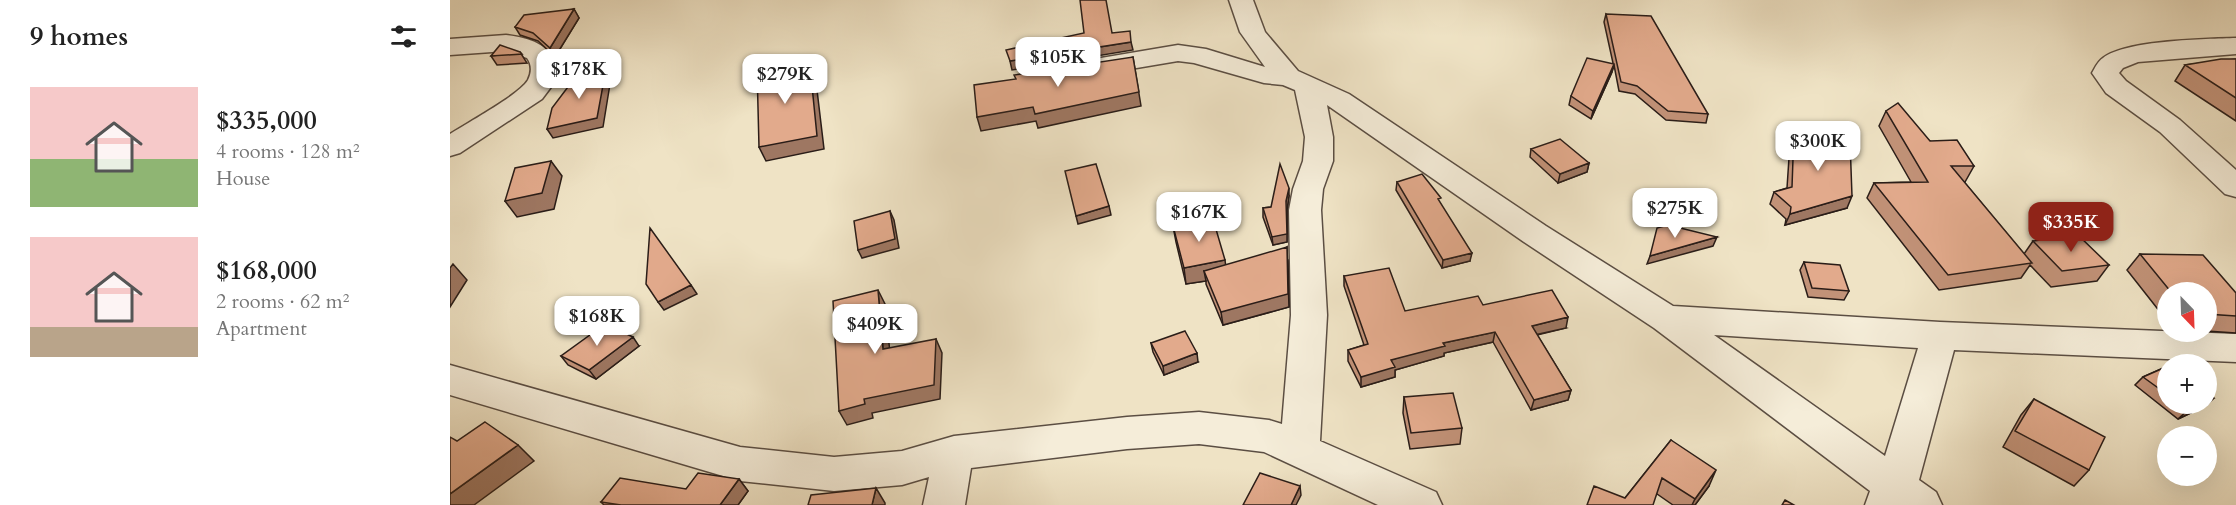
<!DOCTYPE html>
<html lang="en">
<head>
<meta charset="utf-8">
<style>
  :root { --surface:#fff; --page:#f2f2f2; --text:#222; --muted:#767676; --accent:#8f2418 }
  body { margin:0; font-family:Cardo,serif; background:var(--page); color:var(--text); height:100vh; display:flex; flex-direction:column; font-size:22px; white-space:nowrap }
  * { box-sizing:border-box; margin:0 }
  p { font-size:20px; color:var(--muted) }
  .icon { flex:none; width:33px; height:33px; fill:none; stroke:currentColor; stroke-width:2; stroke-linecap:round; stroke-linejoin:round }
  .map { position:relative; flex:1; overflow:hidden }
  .panel { display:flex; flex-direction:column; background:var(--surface); width:450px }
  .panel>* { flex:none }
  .needle { width:39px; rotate:157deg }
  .fabs { position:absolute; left:1707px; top:282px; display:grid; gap:12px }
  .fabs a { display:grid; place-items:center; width:60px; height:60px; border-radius:50%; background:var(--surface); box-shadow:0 6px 24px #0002; font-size:30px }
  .price { position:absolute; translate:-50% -51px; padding:0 14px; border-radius:12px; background:#fff; color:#222; font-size:20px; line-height:39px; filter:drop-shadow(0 2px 3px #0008) }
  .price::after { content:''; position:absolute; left:50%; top:36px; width:18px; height:14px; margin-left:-9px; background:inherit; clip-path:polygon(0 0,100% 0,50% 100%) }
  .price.active { background:var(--accent); color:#fff }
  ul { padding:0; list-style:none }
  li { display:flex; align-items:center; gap:18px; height:150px; padding:0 30px }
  li span { display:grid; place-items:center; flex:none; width:168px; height:120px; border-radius:0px; color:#555 }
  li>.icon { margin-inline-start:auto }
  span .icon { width:72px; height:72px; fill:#fffc; stroke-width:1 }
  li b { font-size:26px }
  h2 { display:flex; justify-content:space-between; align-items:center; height:72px; padding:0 30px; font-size:26px }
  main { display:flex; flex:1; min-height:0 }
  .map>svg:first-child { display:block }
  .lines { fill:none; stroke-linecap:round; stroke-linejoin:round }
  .minor-casing { stroke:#5b4e43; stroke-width:3 }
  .minor { fill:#f5edd9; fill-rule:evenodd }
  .wall { fill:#c29278; stroke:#2a1d18; stroke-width:1.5 }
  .shaded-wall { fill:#9e7762; stroke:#2a1d18; stroke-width:1.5 }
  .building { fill:#e2aa8c; stroke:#2a1d18; stroke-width:1.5 }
</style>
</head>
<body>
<main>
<section class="panel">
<h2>9 homes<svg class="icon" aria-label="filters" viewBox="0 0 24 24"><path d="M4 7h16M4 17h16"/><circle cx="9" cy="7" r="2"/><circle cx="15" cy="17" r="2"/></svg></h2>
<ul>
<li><span style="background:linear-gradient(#f6c9c9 60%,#8fb573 0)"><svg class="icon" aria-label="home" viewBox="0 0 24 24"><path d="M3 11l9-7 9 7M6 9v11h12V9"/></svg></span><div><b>$335,000</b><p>4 rooms · 128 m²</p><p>House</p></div></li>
<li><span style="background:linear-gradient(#f6c9c9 75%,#b9a48a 0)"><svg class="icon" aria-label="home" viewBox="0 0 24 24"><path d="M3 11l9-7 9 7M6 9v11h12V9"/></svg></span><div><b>$168,000</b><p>2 rooms · 62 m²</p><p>Apartment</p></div></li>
</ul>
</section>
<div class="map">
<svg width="1786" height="505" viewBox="0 0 1786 505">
  <rect width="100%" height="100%" fill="#efe3c5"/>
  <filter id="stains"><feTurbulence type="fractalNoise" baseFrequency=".00333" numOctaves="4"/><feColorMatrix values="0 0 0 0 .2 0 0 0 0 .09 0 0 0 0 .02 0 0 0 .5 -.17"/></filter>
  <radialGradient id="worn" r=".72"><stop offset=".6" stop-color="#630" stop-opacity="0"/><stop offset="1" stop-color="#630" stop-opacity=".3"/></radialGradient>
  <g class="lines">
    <defs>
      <path id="minor" d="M779,0H803L815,32L848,71L899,94L1096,226L1223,306L1490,322L1786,334V362L1504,350L1469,480L1486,492L1492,505H1415L1420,491L1204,328L1074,242L877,105L883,137V161L873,189L871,210L877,315L870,441L986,492L992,505H928L814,452L749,444L677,449L521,468L515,505H473L479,477L452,485L384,491L290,481L0,395V365L290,447L384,457L452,451L504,436L677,417L749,412L819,420L832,424L841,315L839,210L843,189L853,161L855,137L845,90L833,85L814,83L744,63L728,61L639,76L630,74L626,68L630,62L639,60L728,45L756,49L815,67L790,32ZM1264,335L1468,348L1435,456Z
        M56,35C79,38 98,43 108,66L104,83L92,99L10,153L0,156V134C17,123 69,95 78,80C82,72 82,65 77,58L56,51L0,55V39Z
        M1786,38V54L1688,62L1673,68L1669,73L1676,81L1730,120L1786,170V197L1775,194L1710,132L1656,93L1642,73C1645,68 1648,61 1653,58C1676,40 1756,39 1786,38Z"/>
    </defs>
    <use href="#minor" class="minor-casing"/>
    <use href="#minor" class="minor"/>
  </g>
  <path class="wall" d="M124,9L129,18L105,57L88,41L70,35L65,27Z
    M1156,14L1258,114L1256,123L1216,120L1185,94L1169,91L1164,65L1162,72L1141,119L1119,105L1121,96L1163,63L1154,22Z
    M70,52L77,63L47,65L41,56Z
    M1786,59V121L1725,81L1735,65Z
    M1436,111L1480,141L1524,166L1515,182H1514L1574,254L1583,241L1659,265L1647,281L1601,287L1580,265L1571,278L1489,290L1417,198L1424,183L1461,182L1429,126Z
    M1344,131L1397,208L1335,225L1336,219L1320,204L1324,192L1337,188L1340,143Z
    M1081,149L1139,163L1137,172L1108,183L1080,157Z
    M947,182L990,203L1020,261L992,268L946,190Z
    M839,196L837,210V242L823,245L813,217V208L821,207Z
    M723,226L776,265L838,260L839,307L773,325L756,284V281L736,284L726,242Z
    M1690,254L1786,293V333L1756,331V292H1718V322L1677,270Z
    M1354,262L1399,291L1394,300L1358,297L1350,270Z
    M894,276L955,311L1033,305L1116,328L1087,335L1121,390L1118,400L1081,410L1043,342L994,353V356L945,370V377L911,387L898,361V350L914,345L894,286Z
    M701,343L748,362L714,375L703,352Z
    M189,346L146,379L118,365L111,356Z
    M1718,366V404H1756L1764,398L1755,406L1728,419L1685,385L1693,377Z
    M954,397L1012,428L1010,444L960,449L953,413Z
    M1584,399L1639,470L1624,486L1553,447L1571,415Z
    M1221,440L1259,486L1245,505H1223L1207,494L1137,505L1175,498Z
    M289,479L298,491L288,505H154L151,502L236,489Z"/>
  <path class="shaded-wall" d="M124,9L129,18L105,57L100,48Z
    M681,42L683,50L562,70L560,61Z
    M683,57L691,106L588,128L586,121L531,131L527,117Z
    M347,59L353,73L355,92L349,79Z
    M1164,64L1162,72L1141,119L1143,111Z
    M156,69L161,78L153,127L103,138L97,129Z
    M361,76L367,90L374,149L316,161L309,147Z
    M101,161L112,176L104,209L67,217L55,201Z
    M1139,163L1137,172L1108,183L1110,174Z
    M839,188V196L837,210V242L823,245L822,237L836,201Z
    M1402,196L1397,208L1335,225L1340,214Z
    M659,206L661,215L628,224L626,216Z
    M440,211L444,220L449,248L412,258L408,250Z
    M1267,237L1263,246L1197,264L1200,256Z
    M837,247L839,307L773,325L771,312Z
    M1022,253L1020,261L992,268L993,260Z
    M775,260L777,276L754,271L756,281L736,284L734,268Z
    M3,264L17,280L0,307V268Z
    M241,285L247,294L214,310L208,302Z
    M428,290L435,304L441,363L433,349Z
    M1118,317L1116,328L1080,336L1082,326Z
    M1045,332L1043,342L994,353V356L945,370V377L911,387V377L941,360L993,343Z
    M183,337L189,346L146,379L139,370Z
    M486,339L492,353L490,399L422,413L423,418L397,425L389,411L414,399Z
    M747,353L748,362L714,375L713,366Z
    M1121,390L1118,400L1081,410L1084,400Z
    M1764,398L1755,406L1728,419L1737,411L1752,404H1756V401Z
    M68,445L84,461L24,505H0V494Z
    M1266,470L1259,486L1245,505H1242L1245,499Z
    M289,479L298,491L288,505H270Z
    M850,486L851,495L846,505H841Z
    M426,488L435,503V505H422Z"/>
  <path class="building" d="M630,0H656L662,33L680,31L681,42L560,61L556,50L634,33Z
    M124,9L100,48L83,33L65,27L74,15Z
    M1156,14L1201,16L1258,114L1218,111L1187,86L1171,82Z
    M50,45L70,52L72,54L41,56Z
    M683,57L689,92L585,114L583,107L527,117L524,85L566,79L564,75Z
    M1137,58L1164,64L1143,111L1121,96Z
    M347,59L349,79L361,76L367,136L309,147L307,68Z
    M1771,59H1786V98L1735,65Z
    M156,69L147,118L97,129L102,108L130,71Z
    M1448,103L1480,141L1507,140L1524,166H1501L1582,263L1498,275L1424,183L1478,182L1436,111Z
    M1344,131L1400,141L1402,196L1340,214L1341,207L1324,192L1342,187Z
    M1110,139L1139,163L1110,174L1081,149Z
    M101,161L92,193L55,201L65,168Z
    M646,164L659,206L626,216L615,171Z
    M830,164L839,188L836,201L837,234L822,237L813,208L821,207Z
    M972,174L991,198L988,199L1022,253L993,260L947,182Z
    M440,211L445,239L408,250L404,221Z
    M763,219L775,260L734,268L723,226Z
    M1218,225L1267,237L1200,256L1207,228Z
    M200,228L241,285L208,302L196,284Z
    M1628,235L1659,265L1612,271L1583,241Z
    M837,247L838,294L771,312L754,271Z
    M1690,254L1753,255L1786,293V316L1756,314V292H1721Z
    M1354,262L1390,265L1399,291L1362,288Z
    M939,268L955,311L1028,296L1033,305L1102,290L1118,317L1082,326L1121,390L1084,400L1045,332L993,343L995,346L941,360L945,367L911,377L898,350L918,344L894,276Z
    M428,290L433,349L486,339L484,385L414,399L415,404L389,411L383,301Z
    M155,324L183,337L139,370L111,356Z
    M735,331L747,353L713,366L701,343Z
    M1718,366V395L1693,377Z
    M1756,392L1764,398L1756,401Z
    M1003,393L1012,428L961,433L954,397Z
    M1584,399L1655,437L1639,470L1565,431Z
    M1728,404H1752L1737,411Z
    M35,422L68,445L0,494V437L7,441Z
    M1221,440L1266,470L1245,499L1212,478L1203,505H1137L1144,486L1175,498Z
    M248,473L289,479L270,505H171L151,502L170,478L236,489Z
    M810,473L850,486L841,505H793Z
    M426,488L422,505H358L361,495Z
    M1335,500L1344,505H1332Z"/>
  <rect width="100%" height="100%" filter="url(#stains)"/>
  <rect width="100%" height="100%" fill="url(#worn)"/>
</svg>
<div class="fabs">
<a><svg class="needle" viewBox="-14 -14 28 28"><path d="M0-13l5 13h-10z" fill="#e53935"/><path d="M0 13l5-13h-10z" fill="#767676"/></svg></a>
<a>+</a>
<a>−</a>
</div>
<b class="price" style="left:608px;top:88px">$105K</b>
<b class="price" style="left:129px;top:100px">$178K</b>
<b class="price" style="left:335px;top:105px">$279K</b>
<b class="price" style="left:1368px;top:172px">$300K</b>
<b class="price" style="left:1225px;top:239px">$275K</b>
<b class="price" style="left:749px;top:243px">$167K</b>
<b class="price active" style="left:1621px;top:253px">$335K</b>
<b class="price" style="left:147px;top:347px">$168K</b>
<b class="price" style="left:425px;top:355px">$409K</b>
</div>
</main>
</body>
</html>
